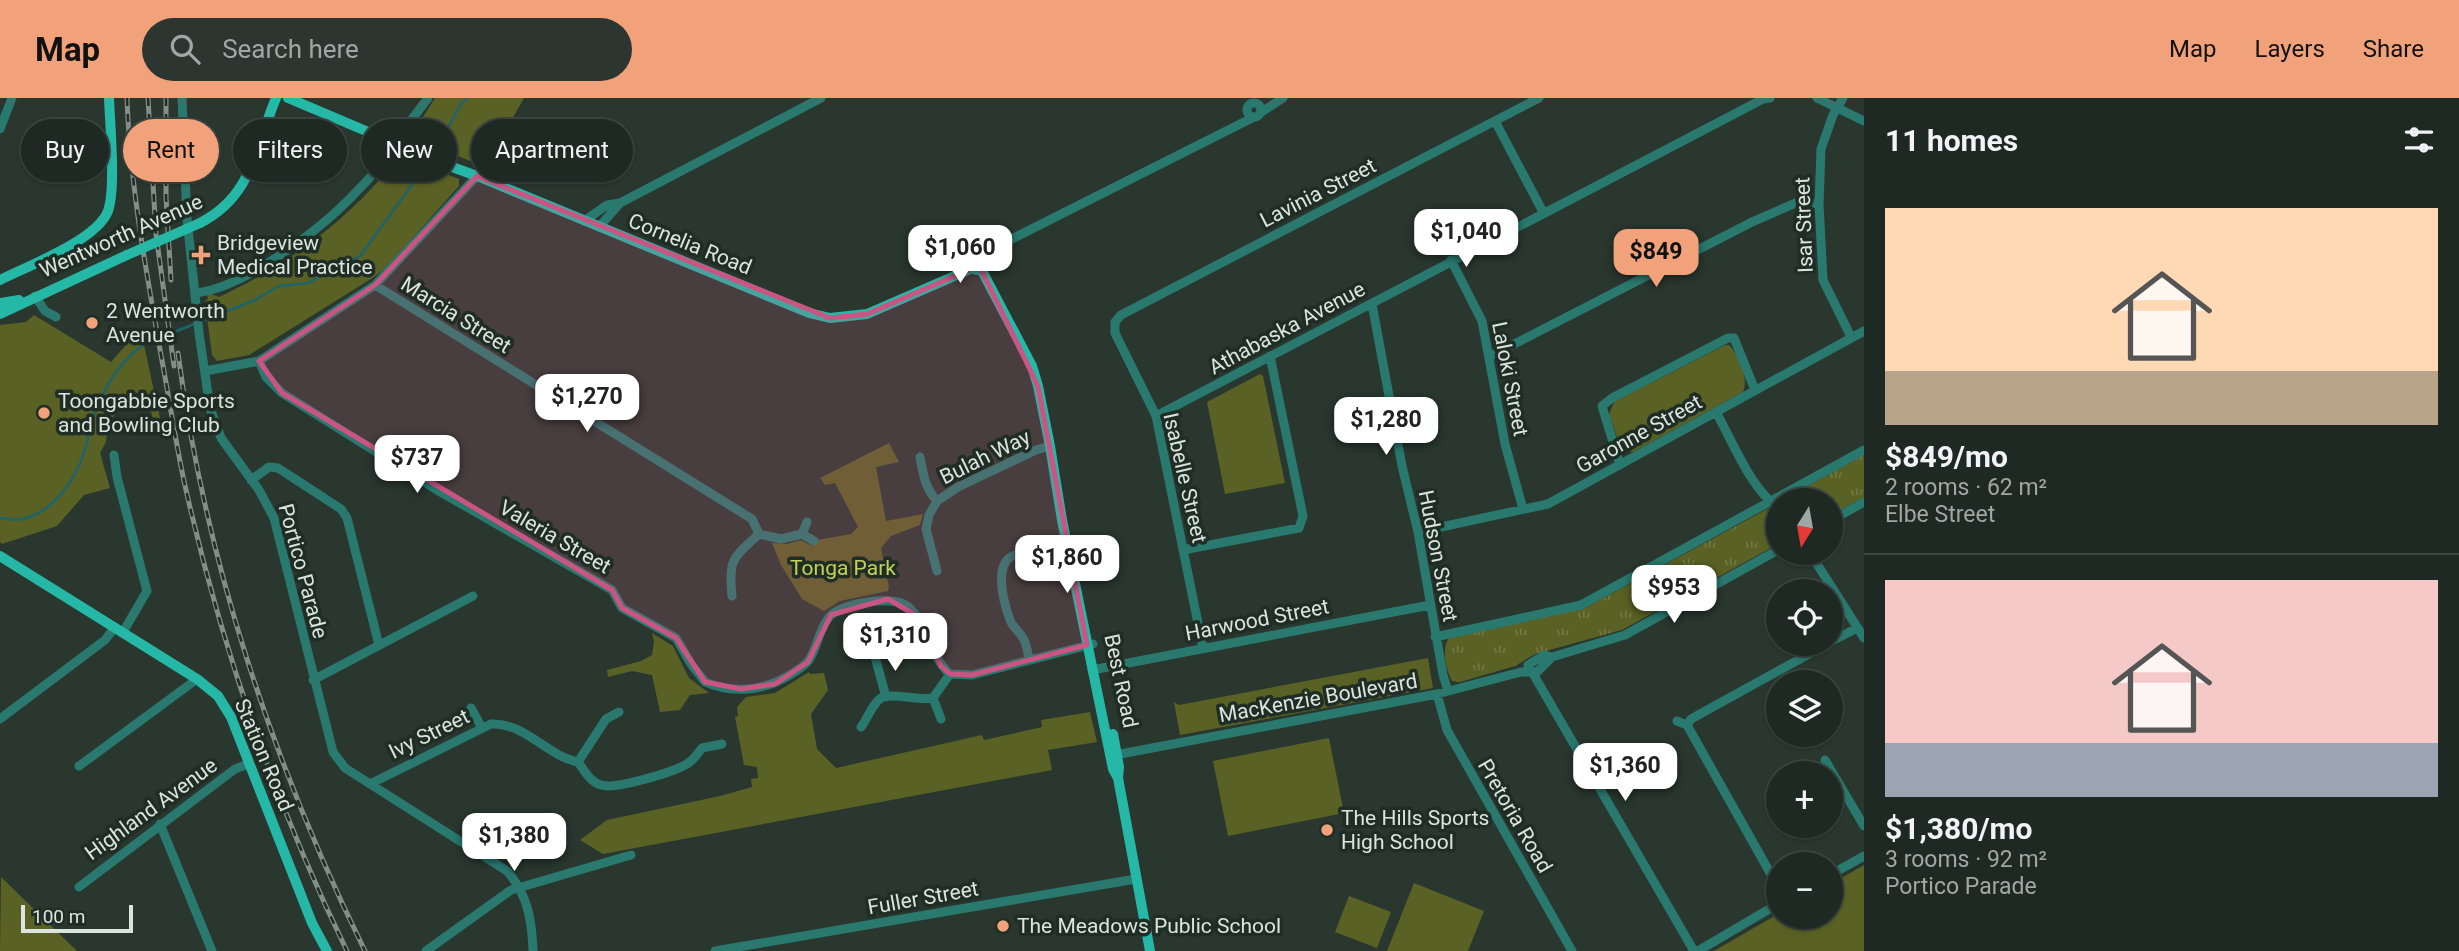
<!DOCTYPE html>
<html lang="en">
<head>
<meta charset="utf-8">
<style>
  :root { --surface:#1f2923; --page:#2c3530; --text:#f1f3f6; --muted:#a1a6a6; --line:#3c4541; --accent:#f1a27b }
  body { margin:0; font-family:Roboto,sans-serif; background:var(--page); color:var(--text); height:100vh; display:flex; flex-direction:column; font-size:26px; white-space:nowrap }
  * { box-sizing:border-box; margin:0 }
  p { font-size:23px; color:var(--muted) }
  .icon { flex:none; width:38px; height:38px; fill:none; stroke:currentColor; stroke-width:2; stroke-linecap:round; stroke-linejoin:round }
  .map { position:relative; flex:1; overflow:hidden }
  .details { display:flex; flex-direction:column; background:var(--surface); width:595px }
  .details>* { flex:none }
  .hud { position:absolute; left:21px; top:21px; width:665px; height:63px; display:flex; gap:14px }
  .needle { width:46px; rotate:191deg }
  .controls { position:absolute; left:1766px; top:390px; display:grid; gap:14px }
  .controls a { display:grid; place-items:center; width:77px; height:77px; border-radius:50%; background:var(--surface); box-shadow:0 2px 5px #0004,0 0 0 2px var(--line); font-size:35px }
  .scale { position:absolute; left:21px; bottom:18px; width:112px; box-sizing:border-box; padding-left:7px; border:4px solid #dbe4df; border-top:0; font-size:19px; line-height:24px; white-space:nowrap; color:#dbe4df; -webkit-text-stroke:5px #1f2d25; paint-order:stroke }
  .price { position:absolute; translate:-50% -60px; padding:0 16px; border-radius:14px; background:#fff; color:#222; font-size:23px; line-height:46px; filter:drop-shadow(0 2px 4px #0008) }
  .price::after { content:''; position:absolute; left:50%; top:42px; width:21px; height:16px; margin-left:-10px; background:inherit; clip-path:polygon(0 0,100% 0,50% 100%) }
  .price.on { background:var(--accent); color:#111 }
  ul { padding:0; list-style:none }
  li { display:grid; align-content:center; gap:14px; height:371px; padding:0 21px }
  li+li { border-top:2px solid var(--line) }
  li span { display:grid; place-items:center; height:217px; border-radius:0px; color:#555 }
  li>.icon { margin-inline-start:auto }
  span .icon { width:126px; height:126px; fill:#fffc; stroke-width:1 }
  li b { font-size:30px }
  h2 { display:flex; justify-content:space-between; align-items:center; height:84px; padding:0 21px; font-size:30px }
  .chip { padding:0 24px; border-radius:32px; background:var(--surface); box-shadow:0 2px 5px #0004,0 0 0 2px var(--line); font-size:24px; line-height:63px }
  .chip.on { background:var(--accent); color:#111 }
  header { display:flex; align-items:center; gap:42px; box-sizing:border-box; height:98px; padding:0 35px; background:var(--accent); color:#111 }
  header strong { font-size:33px }
  nav { display:flex; gap:38px; margin-inline-start:auto; font-size:24px }
  .search { width:490px; height:63px; background:var(--page); display:flex; align-items:center; gap:18px; box-sizing:border-box; padding:0 24px; border-radius:38px; color:var(--muted); font-size:26px }
  main { display:flex; flex:1; min-height:0 }
  .map>svg:first-child { display:block }
  .grass { fill:url(#grass-tufts) }
  .park { fill:#5a6124 }
  .lines { fill:none; stroke-linecap:round; stroke-linejoin:round }
  .stream { stroke:#1d646c; stroke-width:2.5 }
  .minor { stroke:#29796f; stroke-width:9 }
  .major { stroke:#26b8a7; stroke-width:10 }
  .rail-casing { stroke:#838e88; stroke-width:5 }
  .rail { stroke:#1f2d25; stroke-width:2.5; stroke-dasharray:8; stroke-linecap:butt }
  .major-bridge { stroke:#26b8a7; stroke-width:10 }
  .marked { fill:#ca5583; fill-opacity:0.2; stroke:#ca5583; stroke-width:5; stroke-linejoin:round }
  .poi-dot { fill:#f1a27b; stroke:#1f2d25; stroke-width:2.5 }
  .labels { text-anchor:middle; stroke-width:7; stroke-linejoin:round; paint-order:stroke }
  .street-label { font-size:21px; fill:#dbe4df; stroke:#1f2d25 }
  .poi-label { font-size:21px; fill:#dbe4df; stroke:#1f2d25; text-anchor:start }
  .park-label { font-size:21px; fill:#c3d159; stroke:#1f2d25 }
</style>
</head>
<body>
<header>
<strong>Map</strong>
<div class="search"><svg class="icon" aria-label="search" viewBox="0 0 24 24"><circle cx="10" cy="10" r="6"/><path d="M15 15l6 6"/></svg>Search here</div>
<nav><a>Map</a><a>Layers</a><a>Share</a></nav>
</header>
<main>
<div class="map">
<svg width="1864" height="853" viewBox="0 0 1864 853">
  <defs>
    <pattern id="grass-tufts" width="24" height="20" patternUnits="userSpaceOnUse" patternTransform="scale(1.75)"><rect width="24" height="20" fill="#5a6124"/><path d="M3 7l-1-3M5 7V3M7 7l1-3M15 17l-1-3M17 17v-4M19 17l1-3" fill="none" stroke="#717843"/></pattern>
  </defs>
  <rect width="100%" height="100%" fill="#29372f"/>
  <path class="grass" d="M1864,357V399L1831,417L1830,402H1787L1797,394Z
    M1769,410L1778,415V446L1622,532L1535,556L1515,568L1460,584L1452,583C1446,572 1441,551 1449,540L1587,509Z"/>
  <path class="park" d="M435,0H524L485,69L421,43L416,30Z
    M401,59L459,81V88L387,169L374,179L249,257L217,263L212,257L205,204L208,200L207,198L211,196L219,199C283,169 336,131 383,78L377,77L394,61Z
    M34,217L111,264L133,239L141,233L161,325L153,321L148,302L134,293L108,325L106,344L100,355L110,390L84,397L57,428L2,446L0,444V227L26,224Z
    M1725,247H1729C1739,258 1749,280 1743,294L1633,354L1621,351L1609,316L1614,304Z
    M1260,276L1263,278L1285,385L1225,396L1207,304Z
    M889,345L899,364L876,369L886,423L923,416L920,427L891,438L881,450L889,489L888,493L840,503L824,513L802,501L781,467L772,445L787,446L800,442L813,448L817,442L851,436L858,429L835,385L825,387L820,380Z
    M652,535L673,548L689,580L709,595L690,597L680,612L660,614L652,577L632,573L608,579L607,572L641,563L652,557L654,544Z
    M1428,560L1433,590L1180,637L1174,604L1179,607Z
    M809,574L810,576L824,575L828,592L811,616L817,651L836,670L982,637L984,642L1042,629L1041,622L1090,614L1097,644L1048,652L1052,672L603,756L580,742L607,722L720,698L752,689L751,681L758,680L757,669L744,667L735,619L738,618L737,609L746,599L775,595Z
    M1329,640L1344,715L1228,738L1213,663Z
    M1864,767V853H1714L1778,816V819H1830L1831,786Z
    M1,779L77,853H0Z
    M1414,785L1484,813L1468,853H1387Z
    M1349,798L1391,814L1377,850L1335,834Z"/>
  <g class="lines">
    <path class="stream" d="M432,59L462,4L468,0
      M0,420C6,420 15,423 22,421C53,415 76,381 85,352C88,342 89,331 93,321C103,291 119,264 144,246L255,202L279,188L308,185L360,158L428,65"/>
    <path class="minor" d="M182,0L187,121L199,235L210,310L221,340L259,392L274,420L333,654L345,670L507,773C528,797 532,823 533,853
      M1817,0L1864,23
      M1843,0L1833,17L1821,51L1819,106L1823,182L1851,239
      M1247 12a7 7 0 1 1 14 0a7 7 0 1 1-14 0Z
      M1260,15L1283,0
      M1495,23L1543,114
      M0,31L12,0
      M400,37L428,0
      M384,62L398,54
      M584,123L607,107L620,105L821,0
      M599,129L620,105
      M978,158L1254,19
      M1451,162L1482,223L1505,346L1523,411
      M985,164L1001,153
      M375,187L752,421L759,436L781,441L802,436L814,443
      M195,195C244,191 325,128 358,92C367,83 377,73 383,63C386,58 387,54 392,49
      M35,198L45,213L56,219
      M1372,206L1402,368L1418,434L1443,577L1448,593
      M1489,259L1752,124L1798,104L1819,106
      M259,263L266,279L282,295L437,392L612,492L622,510L676,540L691,566L705,584C734,597 767,592 793,575C799,571 805,568 809,562C818,548 819,530 830,518C842,505 893,497 907,508C926,521 929,558 950,576
      M205,273L259,263L375,187L477,78
      M1716,314C1732,342 1751,392 1778,409
      M1156,318L1763,1L1770,0
      M114,357L117,379L147,493L123,534
      M920,359C923,376 925,390 937,403
      M1620,367L1602,308L1612,300L1728,240H1734L1755,292
      M251,382L269,369L278,370L341,411L347,420L379,547
      M1830,423L1864,404
      M1418,434L1548,406L1864,233
      M802,436L807,424
      M1183,452L1299,430L1303,418L1270,258
      M1810,455L1864,540
      M1020,456C991,458 1003,503 1010,522C1013,530 1019,533 1023,540C1027,546 1028,555 1029,562
      M937,473L926,431L929,417L937,403L958,389L1036,352L1050,348
      M732,498C728,461 733,460 759,436
      M1435,539L1581,507L1864,352
      M1830,544L1857,530
      M1203,550L1156,318L1115,235V224L1121,217L1539,0
      M875,559L886,599
      M1092,572L1430,507
      M950,576L972,577L1093,546
      M313,582L473,498
      M1437,596L1447,632L1572,853
      M933,600L941,621
      M471,610L482,630
      M0,621L105,542L115,529
      M1677,623L1687,627L1778,789
      M1687,627L1691,621L1827,546
      M861,629C868,620 872,606 881,600C891,594 918,603 933,600L950,576
      M1110,658L1437,596L1521,574H1537L1552,559
      M1825,662L1864,728
      M578,664C585,673 590,684 601,687C615,692 673,674 687,666C694,662 697,656 702,650L722,646
      M578,664L606,621L619,614
      M79,668L197,581
      M370,686L491,626C524,624 547,658 578,664
      M160,726L212,853
      M1830,777L1864,758
      M79,789L235,671L248,666
      M426,853L511,792L631,757
      M715,853L1136,781
      M1694,853L1528,567L1544,557L1552,559L1625,537L1778,452
      M1698,853L1778,806"/>
    <path class="major" d="M288,0L366,33L391,47
      M391 46a9 9 0 1 1 18 0a9 9 0 1 1-18 0Z
      M405,52L477,78L809,215L830,220L867,216L973,170
      M200,125C253,98 255,50 276,0
      M971 165a7 7 0 1 1 14 0a7 7 0 1 1-14 0Z
      M957,171L973,161
      M981,171L1032,268L1038,288L1050,348L1062,422L1113,671L1118,680
      M0,182C28,168 97,142 108,113C116,90 110,28 109,0
      M0,205L19,202
      M0,216L127,157
      M0,458L197,581L218,598L231,619L312,825L327,853
      M1113,636L1119,669L1118,680L1150,853"/>
    <defs>
      <path id="rail" d="M127,0C130,87 146,172 161,257C169,299 175,341 184,383C220,545 274,703 347,853
        M148,0L156,136L174,268
        M166,0V99L171,182
        M178,255C205,462 273,666 365,853"/>
    </defs>
    <use href="#rail" class="rail-casing"/>
    <use href="#rail" class="rail"/>
    <path class="major-bridge" d="M127,157L200,125"/>
  </g>
  <path class="marked" d="M477,78L830,220L867,216L973,170L981,171L1038,288L1087,547L972,577L950,576L941,568L915,517L888,501L831,517L808,564L775,586L741,591L705,584L676,540L622,510L612,492L282,295L259,263L375,187Z"/>
  <g class="poi-dot">
    <path d="M197.5 146.5h7v7h7v7h-7v7h-7v-7h-7v-7h7z"/>
    <circle cx="92" cy="225" r="7"/>
    <circle cx="44" cy="315" r="7"/>
    <circle cx="1327" cy="732" r="7"/>
    <circle cx="1003" cy="828" r="7"/>
  </g>
  <g class="labels">
    <g class="street-label">
      <text transform="translate(1318 95) rotate(-27)" y="7">Lavinia Street</text>
      <text transform="translate(1804 127) rotate(-92)" y="7">Isar Street</text>
      <text transform="translate(121 138) rotate(-24)" y="7">Wentworth Avenue</text>
      <text transform="translate(690 146) rotate(22)" y="7">Cornelia Road</text>
      <text transform="translate(456 217) rotate(32)" y="7">Marcia Street</text>
      <text transform="translate(1287 230) rotate(-28)" y="7">Athabaska Avenue</text>
      <text transform="translate(1510 281) rotate(79)" y="7">Laloki Street</text>
      <text transform="translate(1639 336) rotate(-29)" y="7">Garonne Street</text>
      <text transform="translate(985 359) rotate(-26)" y="7">Bulah Way</text>
      <text transform="translate(1185 380) rotate(77)" y="7">Isabelle Street</text>
      <text transform="translate(555 439) rotate(30)" y="7">Valeria Street</text>
      <text transform="translate(1438 458) rotate(79)" y="7">Hudson Street</text>
      <text transform="translate(303 473) rotate(75)" y="7">Portico Parade</text>
      <text transform="translate(1257 522) rotate(-11)" y="7">Harwood Street</text>
      <text transform="translate(1121 583) rotate(78)" y="7">Best Road</text>
      <text transform="translate(1318 600) rotate(-10)" y="7">MacKenzie Boulevard</text>
      <text transform="translate(429 636) rotate(-26)" y="7">Ivy Street</text>
      <text transform="translate(264 657) rotate(67)" y="7">Station Road</text>
      <text transform="translate(151 711) rotate(-36)" y="7">Highland Avenue</text>
      <text transform="translate(1515 718) rotate(60)" y="7">Pretoria Road</text>
      <text transform="translate(923 800) rotate(-10)" y="7">Fuller Street</text>
    </g>
    <g class="poi-label">
      <text x="217" y="152">Bridgeview<tspan x="217" dy="24">Medical Practice</tspan></text>
      <text x="106" y="220">2 Wentworth<tspan x="106" dy="24">Avenue</tspan></text>
      <text x="58" y="310">Toongabbie Sports<tspan x="58" dy="24">and Bowling Club</tspan></text>
      <text x="1341" y="727">The Hills Sports<tspan x="1341" dy="24">High School</tspan></text>
      <text x="1017" y="835">The Meadows Public School</text>
    </g>
    <g class="park-label">
      <text x="843" y="477">Tonga Park</text>
    </g>
  </g>
</svg>
<div class="controls">
<a><svg class="needle" viewBox="-14 -14 28 28"><path d="M0-13l5 13h-10z" fill="#e53935"/><path d="M0 13l5-13h-10z" fill="#a1a6a6"/></svg></a>
<a><svg class="icon" aria-label="locate" viewBox="0 0 24 24"><circle cx="12" cy="12" r="6"/><path d="M12 2v4M12 18v4M2 12h4M18 12h4"/></svg></a>
<a><svg class="icon" aria-label="layers" viewBox="0 0 24 24"><path d="M12 4l9 5-9 5-9-5zM3 14l9 5 9-5"/></svg></a>
<a>+</a>
<a>−</a>
</div>
<div class="scale">100 m</div>
<b class="price" style="left:1466px;top:171px">$1,040</b>
<b class="price" style="left:960px;top:187px">$1,060</b>
<b class="price on" style="left:1656px;top:191px">$849</b>
<b class="price" style="left:587px;top:336px">$1,270</b>
<b class="price" style="left:1386px;top:359px">$1,280</b>
<b class="price" style="left:417px;top:397px">$737</b>
<b class="price" style="left:1067px;top:497px">$1,860</b>
<b class="price" style="left:1674px;top:527px">$953</b>
<b class="price" style="left:895px;top:575px">$1,310</b>
<b class="price" style="left:1625px;top:705px">$1,360</b>
<b class="price" style="left:514px;top:775px">$1,380</b>
<div class="hud">
<a class="chip">Buy</a>
<a class="chip on">Rent</a>
<a class="chip">Filters</a>
<a class="chip">New</a>
<a class="chip">Apartment</a>
</div>
</div>
<section class="details">
<h2>11 homes<svg class="icon" aria-label="filters" viewBox="0 0 24 24"><path d="M4 7h16M4 17h16"/><circle cx="9" cy="7" r="2"/><circle cx="15" cy="17" r="2"/></svg></h2>
<ul>
<li><span style="background:linear-gradient(#ffd9b3 75%,#b9a48a 0)"><svg class="icon" aria-label="home" viewBox="0 0 24 24"><path d="M3 11l9-7 9 7M6 9v11h12V9"/></svg></span><div><b>$849/mo</b><p>2 rooms · 62 m²</p><p>Elbe Street</p></div></li>
<li><span style="background:linear-gradient(#f6c9c9 75%,#9aa5b1 0)"><svg class="icon" aria-label="home" viewBox="0 0 24 24"><path d="M3 11l9-7 9 7M6 9v11h12V9"/></svg></span><div><b>$1,380/mo</b><p>3 rooms · 92 m²</p><p>Portico Parade</p></div></li>
</ul>
</section>
</main>
</body>
</html>
